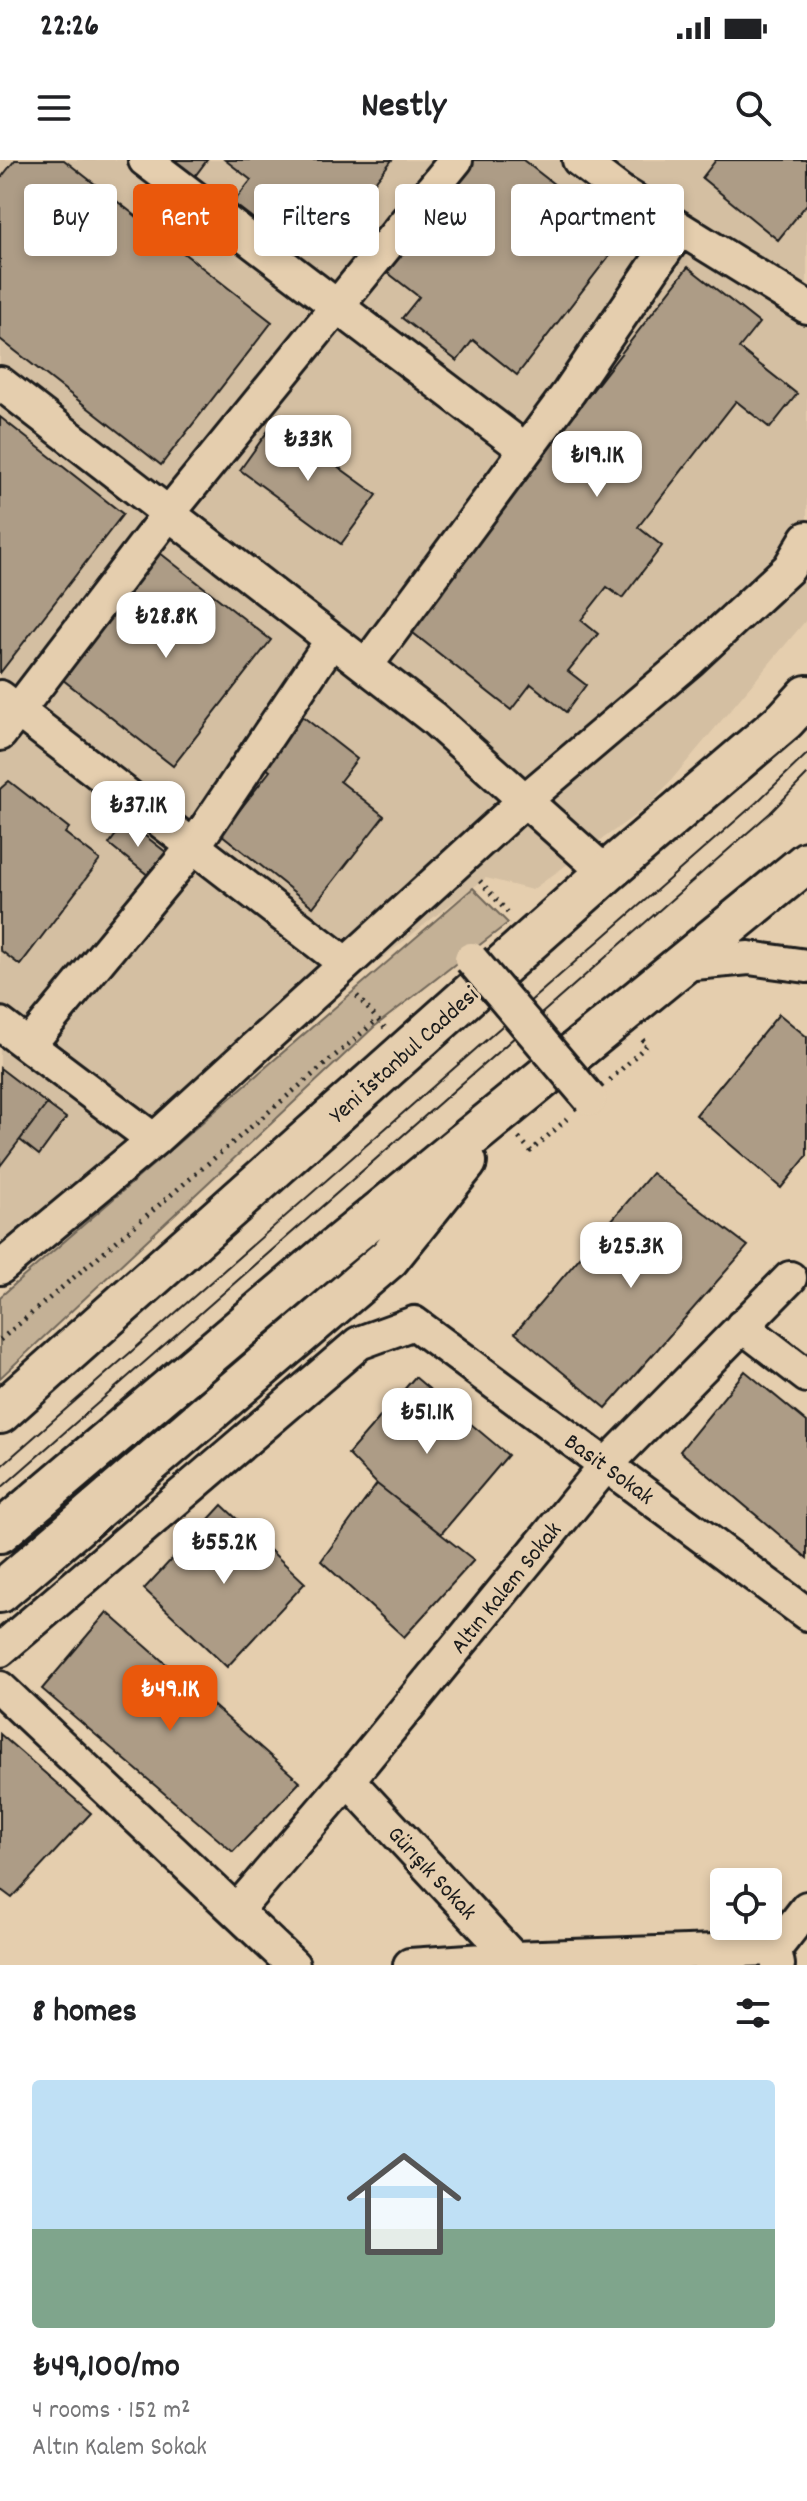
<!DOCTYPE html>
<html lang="en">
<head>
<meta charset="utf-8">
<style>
  :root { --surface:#fff; --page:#f6f6f6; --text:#202124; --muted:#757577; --accent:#ea580c }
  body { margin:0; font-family:Dekko,sans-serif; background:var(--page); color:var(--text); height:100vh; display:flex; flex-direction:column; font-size:30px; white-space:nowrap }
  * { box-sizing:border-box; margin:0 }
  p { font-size:26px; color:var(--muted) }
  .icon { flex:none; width:44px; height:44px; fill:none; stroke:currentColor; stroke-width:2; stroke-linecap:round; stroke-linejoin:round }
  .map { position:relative; height:1805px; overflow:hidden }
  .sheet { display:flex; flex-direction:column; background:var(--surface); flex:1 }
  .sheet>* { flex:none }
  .top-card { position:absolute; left:24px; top:24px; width:760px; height:72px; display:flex; gap:16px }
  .controls { position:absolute; left:710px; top:1708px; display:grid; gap:16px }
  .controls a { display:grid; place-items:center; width:72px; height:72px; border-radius:8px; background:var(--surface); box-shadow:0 4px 12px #0003; font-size:40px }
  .price { position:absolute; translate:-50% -68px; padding:0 18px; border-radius:16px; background:#fff; color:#222; font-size:26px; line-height:52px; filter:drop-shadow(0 2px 4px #0008) }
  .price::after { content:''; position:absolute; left:50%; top:48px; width:24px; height:18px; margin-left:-12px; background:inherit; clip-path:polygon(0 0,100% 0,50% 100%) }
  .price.on { background:var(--accent); color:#fff }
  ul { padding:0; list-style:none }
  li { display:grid; align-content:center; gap:16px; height:424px; padding:0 32px }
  li span { display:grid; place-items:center; height:248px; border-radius:8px; color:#555 }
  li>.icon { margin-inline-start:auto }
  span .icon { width:144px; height:144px; fill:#fffc; stroke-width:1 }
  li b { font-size:34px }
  h2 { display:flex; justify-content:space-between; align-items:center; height:96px; padding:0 32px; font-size:34px }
  .pill { padding:0 28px; border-radius:8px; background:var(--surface); box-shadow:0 4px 12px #0003; font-size:28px; line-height:72px }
  .pill.on { background:var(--accent); color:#fff }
  .status { display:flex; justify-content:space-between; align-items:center; height:56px; padding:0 40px; background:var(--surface); direction:ltr }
  .status svg { height:22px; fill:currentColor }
  header { display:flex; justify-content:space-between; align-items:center; height:104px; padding:0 32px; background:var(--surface); font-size:36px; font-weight:700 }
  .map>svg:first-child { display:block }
  .built { fill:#d4bfa2 }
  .green { fill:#c4b196; stroke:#706659; stroke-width:2 }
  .building { fill:#ad9c86; stroke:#1c1c1c; stroke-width:2 }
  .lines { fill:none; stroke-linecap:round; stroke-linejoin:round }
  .minor-casing { stroke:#1c1c1c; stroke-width:38 }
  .major-casing { stroke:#1c1c1c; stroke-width:46 }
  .path { stroke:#1c1c1c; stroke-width:5; stroke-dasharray:2 6; stroke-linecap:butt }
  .minor { stroke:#e5ceae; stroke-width:32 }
  .major { stroke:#e5ceae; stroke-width:40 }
  .tram { stroke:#1c1c1c; stroke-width:2 }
  .minor-bridge-casing { stroke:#1c1c1c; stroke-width:38; stroke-linecap:butt }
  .minor-bridge { stroke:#e5ceae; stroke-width:32 }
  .labels { text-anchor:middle; stroke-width:6; stroke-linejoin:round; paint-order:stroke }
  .street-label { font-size:24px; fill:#1c1c1c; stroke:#e5ceae }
</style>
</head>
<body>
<div class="status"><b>22:26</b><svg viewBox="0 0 49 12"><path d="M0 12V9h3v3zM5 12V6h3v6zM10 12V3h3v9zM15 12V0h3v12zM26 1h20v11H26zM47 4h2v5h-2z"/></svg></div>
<header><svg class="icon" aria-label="menu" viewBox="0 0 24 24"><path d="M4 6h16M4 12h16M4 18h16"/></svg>Nestly<svg class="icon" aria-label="search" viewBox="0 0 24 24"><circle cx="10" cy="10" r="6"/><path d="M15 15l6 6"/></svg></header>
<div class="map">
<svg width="807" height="1805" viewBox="0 0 807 1805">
  <rect width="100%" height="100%" fill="#e5ceae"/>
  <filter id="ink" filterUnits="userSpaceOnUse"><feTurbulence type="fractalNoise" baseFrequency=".0125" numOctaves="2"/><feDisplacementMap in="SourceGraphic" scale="16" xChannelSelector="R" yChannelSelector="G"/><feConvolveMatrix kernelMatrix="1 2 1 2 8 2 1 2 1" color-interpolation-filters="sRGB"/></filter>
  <g filter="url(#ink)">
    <path class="built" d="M0,0H807V459L652,643L532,730L486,718L439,753L320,848L0,1123Z"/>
    <path class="green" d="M473,728L508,763L374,867L0,1218V1137Z"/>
    <path class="building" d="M15,0H64L272,162L161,305L0,179V19Z
      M174,0H207L195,16Z
      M225,0H392L329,81L284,46L267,69L233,43L251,20Z
      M468,0H523L623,78L517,215L473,180L457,201L402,158L419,137L383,109Z
      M716,0H807V44L778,80L702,18Z
      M688,107L759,163L739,188L797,234L770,268L736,241L638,367L662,386L622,438L607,427L581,460L598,474L568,511L586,525L566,552L531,524L511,550L408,469Z
      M0,257L123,354L0,513Z
      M275,261L377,335L341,384L240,310Z
      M160,393L271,480L173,606L62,519Z
      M297,552L357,599L340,621L384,656L313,747L221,674L270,611L258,602Z
      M9,621L69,668L65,673L100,700L20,805L0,790V629Z
      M126,661L167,693L149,716L109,684Z
      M779,854L807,877V996L781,1028L696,955Z
      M0,908L47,944L0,1006Z
      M47,944L66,958L39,995L20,980Z
      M652,1013L748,1086L606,1248L515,1173Z
      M745,1211L807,1262V1398L680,1291Z
      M415,1217L508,1295L441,1374L377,1324L348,1294Z
      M377,1324L474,1400L404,1477L321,1401Z
      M222,1345L305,1423L227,1507L144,1429Z
      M107,1452L300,1622L233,1692L42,1529Z
      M0,1574L91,1653L12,1738L0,1729Z"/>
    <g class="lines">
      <defs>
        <path id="minor" d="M145,0L526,290
          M579,0L621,32L807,147
          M0,223L433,558L606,713
          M366,506L569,232L680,69
          M0,537L346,804
          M0,574L169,353L456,0
          M683,804L749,798L807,806
          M0,864L154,980L0,1108
          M29,885L194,686L332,480
          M154,980L524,641L689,501L789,408L807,378
          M742,1166L807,1216
          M0,1490L359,1183L414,1163L807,1454
          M0,1528L293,1805
          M348,1620L513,1798L515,1805
          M236,1751L348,1620L606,1305L790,1118
          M410,1805L513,1798L775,1789
          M778,1805L775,1789L807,1748"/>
        <path id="major" d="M0,1253L606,713L785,560L807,536
          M0,1372L334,1089L807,702
          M0,1432L389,1098L466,1002"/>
      </defs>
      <use href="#minor" class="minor-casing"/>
      <use href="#major" class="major-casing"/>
      <path class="path" d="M480,721L510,755
        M357,836L385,868
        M610,920L647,885L642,879
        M519,978L531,991L567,959
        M0,1180L377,860"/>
      <use href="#minor" class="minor"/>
      <use href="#major" class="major"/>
      <path class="tram" d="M0,1307L757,642L807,594
        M0,1329L770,653L807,615"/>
      <defs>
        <path id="minor-bridge" d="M471,799L590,939"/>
      </defs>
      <use href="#minor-bridge" class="minor-bridge-casing"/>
      <use href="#minor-bridge" class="minor-bridge"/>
    </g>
  </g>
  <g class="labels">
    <g class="street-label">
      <text transform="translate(403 894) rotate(-42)" y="8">Yeni İstanbul Caddesi</text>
      <text transform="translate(610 1308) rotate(36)" y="8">Basit Sokak</text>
      <text transform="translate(505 1427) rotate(-51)" y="8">Altın Kalem Sokak</text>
      <text transform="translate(433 1712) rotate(47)" y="8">Gürışık Sokak</text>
    </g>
  </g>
</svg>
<div class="controls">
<a><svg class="icon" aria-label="locate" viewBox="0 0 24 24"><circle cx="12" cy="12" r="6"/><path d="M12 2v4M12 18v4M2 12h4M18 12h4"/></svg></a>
</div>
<b class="price" style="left:308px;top:323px">₺33K</b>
<b class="price" style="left:597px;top:339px">₺19.1K</b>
<b class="price" style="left:166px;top:500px">₺28.8K</b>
<b class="price" style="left:138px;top:689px">₺37.1K</b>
<b class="price" style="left:631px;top:1130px">₺25.3K</b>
<b class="price" style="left:427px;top:1296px">₺51.1K</b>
<b class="price" style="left:224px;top:1426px">₺55.2K</b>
<b class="price on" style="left:170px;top:1573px">₺49.1K</b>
<div class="top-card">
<a class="pill">Buy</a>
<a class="pill on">Rent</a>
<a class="pill">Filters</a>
<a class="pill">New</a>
<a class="pill">Apartment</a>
</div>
</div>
<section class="sheet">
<h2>8 homes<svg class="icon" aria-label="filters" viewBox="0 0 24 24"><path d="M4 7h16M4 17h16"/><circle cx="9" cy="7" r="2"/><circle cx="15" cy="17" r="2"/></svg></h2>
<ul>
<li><span style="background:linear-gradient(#bfe0f5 60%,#7fa58c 0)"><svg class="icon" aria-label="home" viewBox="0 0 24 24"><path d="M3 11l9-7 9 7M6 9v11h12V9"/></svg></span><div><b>₺49,100/mo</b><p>4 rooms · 152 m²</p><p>Altın Kalem Sokak</p></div></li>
</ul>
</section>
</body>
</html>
